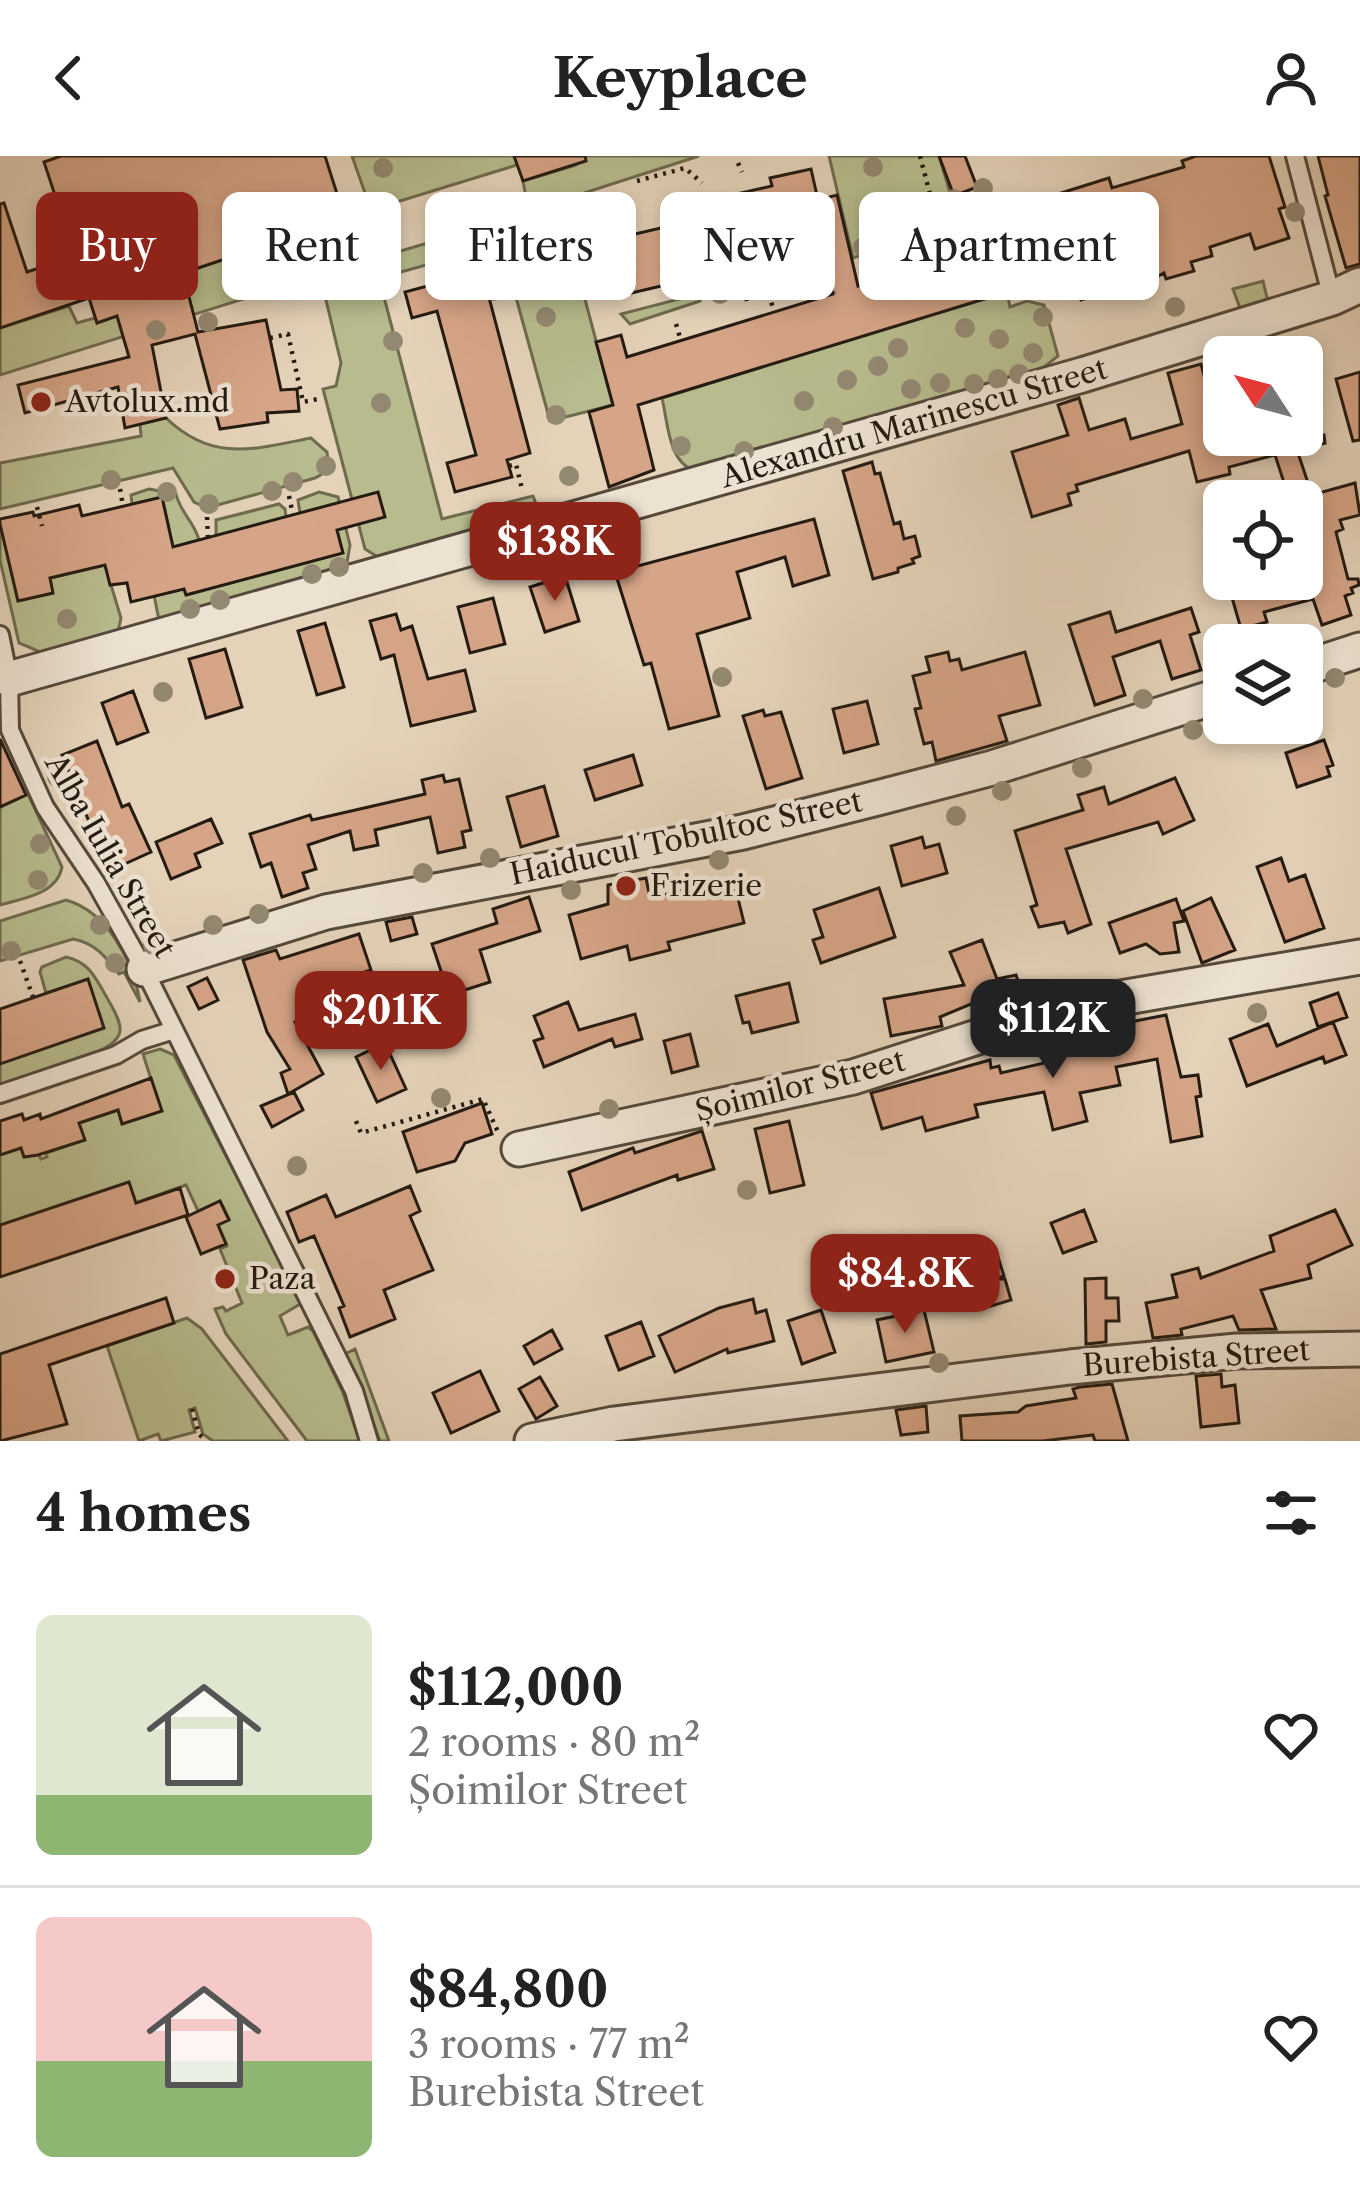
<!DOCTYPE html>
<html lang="en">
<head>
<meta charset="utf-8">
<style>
  :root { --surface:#fff; --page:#f2f2f2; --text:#222; --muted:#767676; --line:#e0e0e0; --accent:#8f2418 }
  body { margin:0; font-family:"Libre Caslon Text",serif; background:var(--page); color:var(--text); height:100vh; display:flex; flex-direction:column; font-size:45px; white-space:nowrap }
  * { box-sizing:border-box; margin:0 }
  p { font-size:39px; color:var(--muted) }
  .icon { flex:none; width:66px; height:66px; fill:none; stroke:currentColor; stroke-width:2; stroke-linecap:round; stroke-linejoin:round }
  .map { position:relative; height:1285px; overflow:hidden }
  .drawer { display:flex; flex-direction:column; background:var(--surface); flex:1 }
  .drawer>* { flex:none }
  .banner { position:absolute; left:36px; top:36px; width:1290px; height:108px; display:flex; gap:24px }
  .needle { width:78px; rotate:306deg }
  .fabs { position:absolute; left:1203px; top:180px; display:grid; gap:24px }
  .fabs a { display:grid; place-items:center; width:120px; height:120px; border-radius:18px; background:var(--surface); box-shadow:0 6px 18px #0003; font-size:60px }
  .price { position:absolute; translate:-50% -102px; padding:0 27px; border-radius:24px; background:var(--accent); color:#fff; font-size:39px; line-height:78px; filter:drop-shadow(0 3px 6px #0008) }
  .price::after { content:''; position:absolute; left:50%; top:72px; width:36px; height:27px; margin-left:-18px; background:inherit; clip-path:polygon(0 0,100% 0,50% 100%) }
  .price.selected { background:#222; color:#fff }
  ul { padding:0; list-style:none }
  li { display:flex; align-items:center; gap:36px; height:300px; padding:0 36px }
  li+li { border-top:3px solid var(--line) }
  li span { display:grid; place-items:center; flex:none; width:336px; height:240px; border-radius:18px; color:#555 }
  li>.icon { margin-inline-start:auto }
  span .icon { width:144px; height:144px; fill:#fffc; stroke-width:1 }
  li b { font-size:51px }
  h2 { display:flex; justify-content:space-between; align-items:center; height:144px; padding:0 36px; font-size:51px }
  .chip { padding:0 42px; border-radius:18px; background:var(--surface); box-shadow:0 6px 18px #0003; font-size:42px; line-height:108px }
  .chip.selected { background:var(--accent); color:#fff }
  header { display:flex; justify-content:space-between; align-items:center; height:156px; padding:0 36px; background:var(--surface); font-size:54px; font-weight:800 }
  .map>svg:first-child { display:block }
  .green { fill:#b7bb8d; stroke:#6e6b4f; stroke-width:3 }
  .building { fill:#d6a487; stroke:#241b11; stroke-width:3 }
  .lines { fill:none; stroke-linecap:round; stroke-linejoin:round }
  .service-casing { stroke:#54493b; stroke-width:22 }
  .minor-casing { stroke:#54493b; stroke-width:39 }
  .path { stroke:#241b11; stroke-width:4.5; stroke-dasharray:3 6; stroke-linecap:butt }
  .service { stroke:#ede2d2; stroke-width:16 }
  .minor { stroke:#ede2d2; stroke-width:33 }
  .tree { fill:#938871 }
  .poi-dot { fill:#8f2418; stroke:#ede2d2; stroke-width:4.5 }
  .labels { text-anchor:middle; stroke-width:9; stroke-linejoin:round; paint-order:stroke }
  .poi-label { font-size:30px; fill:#241b11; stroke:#ede2d2; text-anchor:start }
  .street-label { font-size:30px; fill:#241b11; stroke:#ede2d2 }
</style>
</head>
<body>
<header><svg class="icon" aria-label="back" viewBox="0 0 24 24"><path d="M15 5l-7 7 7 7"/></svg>Keyplace<svg class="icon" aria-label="person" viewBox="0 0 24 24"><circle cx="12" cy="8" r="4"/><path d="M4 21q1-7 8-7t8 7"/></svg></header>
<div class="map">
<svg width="1360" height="1285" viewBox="0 0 1360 1285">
  <rect width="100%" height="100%" fill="#e4d2b9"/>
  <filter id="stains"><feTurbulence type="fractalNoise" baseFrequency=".00167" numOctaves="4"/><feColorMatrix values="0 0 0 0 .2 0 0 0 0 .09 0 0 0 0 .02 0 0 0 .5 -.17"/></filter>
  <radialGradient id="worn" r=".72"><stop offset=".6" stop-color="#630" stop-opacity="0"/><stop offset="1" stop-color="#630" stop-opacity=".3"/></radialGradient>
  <path class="green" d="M352,0H515L517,9L371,54Z
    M579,0H699L559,45L613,249L550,265L512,127L550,116L538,78L379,122L442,363L533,340L540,358L381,403L365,393L323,233L336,230L341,207L320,119L0,219V172L69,150L77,167L95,162L98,166L188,136L183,117L345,63L360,107L529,57L523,25L576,9Z
    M829,0H939L951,40L977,31L984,55L853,102Z
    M1263,125L1268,146L1241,155L1233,133Z
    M1007,136L1010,151L1027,145L1044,149L1058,200L1038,216L695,315C668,306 668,267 662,242Z
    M702,137L700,145L630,168L621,158Z
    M166,262C213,307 254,293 311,282L327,296L329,314L315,322L207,352L194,346L173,312L0,353V307L141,280L140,268Z
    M149,333L176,338C181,358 194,365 199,384L173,391L162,341L132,348L131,339Z
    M319,336L338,341L350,389L346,412L159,464L149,414L178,408L187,439L342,397L300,357L298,344Z
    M279,348L285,353L286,361L216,380V364Z
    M0,368L18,445L52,437L50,422L105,409L121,462L118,475L40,496L19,487L0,404Z
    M28,638L62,711C57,738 24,742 0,749V651Z
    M66,744C108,756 133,805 140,846L124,816L119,818C106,801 95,787 73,783L0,805V765Z
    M66,801C89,806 95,821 106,840C111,849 121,864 120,875C118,900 23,922 0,929V908L87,824L46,837L40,816L42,811Z
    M160,893L174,899L293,1130L300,1148L280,1160L288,1179L308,1171L313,1175L342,1234L360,1285H307L226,1178L215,1153L223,1151L226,1155L242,1147L220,1093L227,1090L218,1069L229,1063L220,1045L198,1055L186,1029L136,1047L0,1069V999L21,992L24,1001L38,997L41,1003L47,1001L46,997L84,984L79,967L118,954L123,967L161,955L143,898Z
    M187,1162L202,1173L288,1285H213L203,1278L195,1252L189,1254L195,1276L161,1285L158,1278L139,1285L107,1190Z
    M355,1193L389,1285H380L345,1198Z"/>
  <path class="building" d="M61,0H325L345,63L183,117L198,176L266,164L281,234L297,233L299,255L267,257L268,266L220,273L195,178L152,189L166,262L125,272L118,231L25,257L18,229L129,201L117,160L97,167L89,142L0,172V48L4,47L27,116L75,100L44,6Z
    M514,0H585L586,5L523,25Z
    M939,0H965L977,31L954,40Z
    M1196,0H1269L1285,51L1279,53L1289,82L1255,93L1250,78L1210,91L1212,100L1191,106L1194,115L1166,123L1164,117L1127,137L1114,141L1112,135L1081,144L1055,58L1066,55L1061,37L1109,22L1112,32L1184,11L1182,5Z
    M1318,0H1360V108L1346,112L1325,40L1328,39Z
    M811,13L818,44L837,39L858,130L992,89L1007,136L638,249L654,314L609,331L589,256L613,249L596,186L621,179L627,201L833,138L817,68L720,91L722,99L705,103L708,119L623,139L618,120L588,127L581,98L589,96L588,89L674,69L672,60L707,52L706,45L772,30L770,22Z
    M442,126L446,140L486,130L530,297L507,304L512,321L455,336L447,307L476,299L437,155L412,162L405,136Z
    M1201,208L1220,279H1324L1325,287L1297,294L1312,339L1355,327L1360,359L1340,364L1343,373L1336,376L1348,423H1358L1359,429L1351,432L1353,437L1345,440L1351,459L1322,469L1313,443L1264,456L1267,466L1241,473L1231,438L1254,431L1251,423H1302V345H1290L1275,299L1229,311L1230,318L1197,326L1189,295L1076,329L1078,335L1068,338L1071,349L1032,361L1012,296L1068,279L1058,249L1079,242L1089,274L1125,263L1131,283L1182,268L1168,217Z
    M1360,216V284L1353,285L1336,223Z
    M872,306L875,318L880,317L894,368L900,366L904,383L915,380L920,400L912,403L914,407L898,412V416L873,423L843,315Z
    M378,336L385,361L337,374L343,397L186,439L184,433L131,446L127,427L110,429L105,409L50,422L53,437L18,445L0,368V363L33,356L34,360L79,349L82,360L162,341L173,391Z
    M814,363L829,419L793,430L785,401L737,416L750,462L697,478L719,560L669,573L651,507L644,509L615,416Z
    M565,420L579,465L545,476L530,431Z
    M493,442L505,488L470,497L458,451Z
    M1191,452L1199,476L1190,479L1201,514L1172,523L1160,485L1113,501L1125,539L1095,549L1069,469L1110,456L1116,476Z
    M396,458L401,474L412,470L428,523L465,514L475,555L411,570L394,499L381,503L370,465Z
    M325,467L344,531L317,539L298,475Z
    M225,493L242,551L206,562L189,503Z
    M948,496L950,505L959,503L962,514L1025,496L1040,549L999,560L1007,585L936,605L932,586L924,588L915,553L921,552L913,520L930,516L926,501Z
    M133,535L148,576L117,588L102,547Z
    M867,545L878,588L844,597L833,553Z
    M763,554L765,560L781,556L802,622L766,633L743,560Z
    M0,583L26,639L0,651Z
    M1324,584L1333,609L1327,611L1330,620L1297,631L1286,597Z
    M97,585L122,651L129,648L151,696L109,715L62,599Z
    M633,599L642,629L595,644L585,614Z
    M443,619L445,626L459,623L471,674L462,676L465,691L438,697L430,661L375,674L378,689L354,694L350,675L308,689L316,713L303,717L308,732L282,741L271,707L261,711L250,678L310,659L312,664L425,638L422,624Z
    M1175,622L1194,664L1163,678L1158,666L1066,693L1091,768L1068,777L1064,766L1039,771L1031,751L1037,749L1015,675L1083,654L1078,639L1104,631L1109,648Z
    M544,630L558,680L521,691L507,641Z
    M211,663L222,687L195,698L200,711L171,723L156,686Z
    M922,681L925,692L939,688L947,717L902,730L891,690Z
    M1281,702L1289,725L1305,719L1324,772L1285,786L1257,711Z
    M646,722L650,742L719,725L722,737L736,734L744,767L668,786L670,794L630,804L627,790L581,803L569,759L608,748V729Z
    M879,732L895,781L821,807L813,784L823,781L814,754Z
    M529,741L540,775L480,794L490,826L449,839L432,788L497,767L493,753Z
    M1211,742L1235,794L1202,807L1183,755Z
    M1176,743L1184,765L1174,767L1179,796L1160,798L1146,788L1120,797L1109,767Z
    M412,761L417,778L391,785L386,766Z
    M359,778L371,814L305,836L313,859L295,866L323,918L288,938L281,917L290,913L267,876L243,804L276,794L280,803Z
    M982,784L997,823L1016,819L1019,828L940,861L942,870L891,880L884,843L964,829L950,796Z
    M207,822L218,844L199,853L188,831Z
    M88,823L104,872L0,908V853Z
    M789,827L798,866L752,877L749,866L743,867L736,840Z
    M1338,837L1347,861L1318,871L1310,847Z
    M568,846L579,874L635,858L642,883L615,891L612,883L544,911L534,885L543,882L534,860Z
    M1166,859L1181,921L1198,919L1201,940L1196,941L1202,980L1171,986L1157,903L1116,911L1120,929L1080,937L1087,965L1053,974L1044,936L975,949L978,961L926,975L922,961L882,973L871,937L990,904L991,912L999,910L1001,917L1053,905L1047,882Z
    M1333,866L1346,899L1325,907L1323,901L1247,930L1230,883L1268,868L1277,890Z
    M690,878L698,910L672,917L664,885Z
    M385,887L406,933L377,946L356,901Z
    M151,922L162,955L122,968L118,954L79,967L85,984L38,999L24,1001L21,992L0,999V965L22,958L24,964L40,958L41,963Z
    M294,936L303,954L272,971L261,950Z
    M482,947L492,978L465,987L455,1005L417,1016L403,976Z
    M789,965L804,1029L770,1037L755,973Z
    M702,975L714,1013L678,1024L677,1019L582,1054L569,1016L633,992L635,997Z
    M129,1026L136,1047L180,1032L188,1059L0,1121V1069Z
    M410,1030L420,1055L410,1060L433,1114L384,1134L395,1163L350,1181L339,1152L344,1150L314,1080L299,1086L287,1056L326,1039L336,1061Z
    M220,1045L229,1064L218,1069L226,1088L201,1098L186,1061Z
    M1084,1054L1096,1085L1063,1097L1051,1067Z
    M1335,1054L1352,1089L1308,1109L1311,1122L1261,1134L1276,1173L1239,1174L1233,1160L1181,1173L1182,1179L1153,1182L1146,1147L1177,1141L1172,1119L1198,1112L1201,1122L1274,1095L1270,1080Z
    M997,1098L1004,1120L995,1123H1005L1011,1144L978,1154L964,1108Z
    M1106,1122V1142H1118L1119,1165H1106V1186L1086,1188L1085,1123Z
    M166,1142L174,1167L49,1209L67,1268L0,1285V1198Z
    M753,1143L756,1157L766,1154L774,1185L728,1197L727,1193L675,1216L659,1180L719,1152Z
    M821,1154L835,1196L802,1208L788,1165Z
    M924,1154L934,1196L886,1206L877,1164Z
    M641,1166L654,1200L619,1214L606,1180Z
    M552,1174L562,1193L534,1208L524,1190Z
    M480,1215L499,1255L451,1277L433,1237Z
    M1221,1218L1222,1231L1235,1229L1239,1267L1201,1271L1196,1220Z
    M540,1221L557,1250L536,1263L519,1233Z
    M1112,1228L1128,1285H1095L1093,1279L1043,1285H962L960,1260L1018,1256L1026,1250L1076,1242L1073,1233L1080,1231Z
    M926,1250L928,1276L901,1279L896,1254Z"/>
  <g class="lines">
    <defs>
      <path id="service" d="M1295,0L1332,142
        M0,479L9,523L10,574L45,651L96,727L144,813L354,1235L369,1285
        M0,938L116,899L142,884L174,874"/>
      <path id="minor" d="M1302,513L1360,494
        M9,523L1082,219L1332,142L1360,129
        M144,813L326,756L743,676L885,640L992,612L1224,538
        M519,993L853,921L1074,850L1360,801
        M532,1285L614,1268L1070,1211L1237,1195L1360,1193"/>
    </defs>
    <use href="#service" class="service-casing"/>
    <use href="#minor" class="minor-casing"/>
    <path class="path" d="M920,0L942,84
      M738,7L742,16
      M637,25L685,12L702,27
      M958,79L965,97
      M899,97L905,116
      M829,119L834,137
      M743,126L747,145
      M769,138L774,156
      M676,168L681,185
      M270,182L288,178L303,246L318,243
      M509,310L516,308L522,333
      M120,333L123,350
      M289,340L293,359
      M37,351L42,370
      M207,361L208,381
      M20,805L33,841
      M356,965L361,977L483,943L498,976
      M192,1253L199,1278L206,1285"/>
    <use href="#service" class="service"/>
    <use href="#minor" class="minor"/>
  </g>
  <g class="tree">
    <circle cx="873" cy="11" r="10"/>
    <circle cx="383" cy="12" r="10"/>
    <circle cx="983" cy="32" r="10"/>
    <circle cx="954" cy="43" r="10"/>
    <circle cx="1295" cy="56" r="10"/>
    <circle cx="927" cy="62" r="10"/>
    <circle cx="916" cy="80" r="10"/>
    <circle cx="863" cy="91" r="10"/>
    <circle cx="770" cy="115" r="10"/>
    <circle cx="494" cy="135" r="10"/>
    <circle cx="720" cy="138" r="10"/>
    <circle cx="1175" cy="151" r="10"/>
    <circle cx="546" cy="161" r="10"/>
    <circle cx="1043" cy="161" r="10"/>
    <circle cx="208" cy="166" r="10"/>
    <circle cx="965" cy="172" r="10"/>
    <circle cx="156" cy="174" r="10"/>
    <circle cx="999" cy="183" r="10"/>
    <circle cx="393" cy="185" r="10"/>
    <circle cx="898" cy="192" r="10"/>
    <circle cx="1033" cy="197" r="10"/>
    <circle cx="878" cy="210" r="10"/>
    <circle cx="1019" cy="218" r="10"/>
    <circle cx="998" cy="223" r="10"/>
    <circle cx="847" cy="224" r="10"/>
    <circle cx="940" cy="227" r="10"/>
    <circle cx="974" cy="228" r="10"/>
    <circle cx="911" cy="233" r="10"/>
    <circle cx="804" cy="245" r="10"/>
    <circle cx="381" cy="247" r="10"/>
    <circle cx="556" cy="259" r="10"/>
    <circle cx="833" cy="271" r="10"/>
    <circle cx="681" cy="290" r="10"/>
    <circle cx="744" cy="295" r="10"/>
    <circle cx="326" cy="310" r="10"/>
    <circle cx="569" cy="320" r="10"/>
    <circle cx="111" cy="324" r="10"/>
    <circle cx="293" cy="326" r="10"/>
    <circle cx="272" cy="335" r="10"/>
    <circle cx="167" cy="336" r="10"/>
    <circle cx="209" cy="348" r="10"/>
    <circle cx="517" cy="401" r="10"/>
    <circle cx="339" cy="411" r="10"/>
    <circle cx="312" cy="418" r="10"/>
    <circle cx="220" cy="444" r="10"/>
    <circle cx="190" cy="453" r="10"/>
    <circle cx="67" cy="463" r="10"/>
    <circle cx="722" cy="521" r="10"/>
    <circle cx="1335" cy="522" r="10"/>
    <circle cx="163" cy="536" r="10"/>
    <circle cx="1143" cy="543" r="10"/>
    <circle cx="1193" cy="574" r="10"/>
    <circle cx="1082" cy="612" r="10"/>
    <circle cx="57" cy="621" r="10"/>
    <circle cx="1002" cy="635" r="10"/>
    <circle cx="956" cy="660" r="10"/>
    <circle cx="40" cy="688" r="10"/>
    <circle cx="490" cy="702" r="10"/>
    <circle cx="719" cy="704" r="10"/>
    <circle cx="423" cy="717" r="10"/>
    <circle cx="38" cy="724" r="10"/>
    <circle cx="571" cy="734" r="10"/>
    <circle cx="259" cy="758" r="10"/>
    <circle cx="100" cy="769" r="10"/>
    <circle cx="213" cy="769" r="10"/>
    <circle cx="153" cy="789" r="10"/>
    <circle cx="11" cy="795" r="10"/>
    <circle cx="115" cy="807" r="10"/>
    <circle cx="1257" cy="857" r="10"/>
    <circle cx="441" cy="942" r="10"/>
    <circle cx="609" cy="953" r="10"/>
    <circle cx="297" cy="1010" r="10"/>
    <circle cx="747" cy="1034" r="10"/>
    <circle cx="939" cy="1207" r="10"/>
  </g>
  <g class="poi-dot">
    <circle cx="41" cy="246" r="12"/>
    <circle cx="626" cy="730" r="12"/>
    <circle cx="225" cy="1123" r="12"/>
  </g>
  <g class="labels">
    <g class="poi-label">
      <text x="65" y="256">Avtolux.md</text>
      <text x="650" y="740">Frizerie</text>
      <text x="249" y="1133">Paza</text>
    </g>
    <g class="street-label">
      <text transform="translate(914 267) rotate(-16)" y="10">Alexandru Marinescu Street</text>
      <text transform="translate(686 682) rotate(-12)" y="10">Haiducul Tobultoc Street</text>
      <text transform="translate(110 700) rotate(60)" y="10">Alba Iulia Street</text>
      <text transform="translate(800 930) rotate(-14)" y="10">Șoimilor Street</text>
      <text transform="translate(1196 1202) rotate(-4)" y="10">Burebista Street</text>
    </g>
  </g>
  <rect width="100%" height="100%" filter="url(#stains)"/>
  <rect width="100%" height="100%" fill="url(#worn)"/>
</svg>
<div class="fabs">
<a><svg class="needle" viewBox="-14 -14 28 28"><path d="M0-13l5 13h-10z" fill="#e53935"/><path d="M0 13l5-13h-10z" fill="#767676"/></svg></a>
<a><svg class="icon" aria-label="locate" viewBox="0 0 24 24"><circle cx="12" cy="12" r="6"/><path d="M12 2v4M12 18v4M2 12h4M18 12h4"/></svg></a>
<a><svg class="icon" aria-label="layers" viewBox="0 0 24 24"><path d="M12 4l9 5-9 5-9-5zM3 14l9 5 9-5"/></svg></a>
</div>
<b class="price" style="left:555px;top:448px">$138K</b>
<b class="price" style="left:381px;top:917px">$201K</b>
<b class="price selected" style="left:1053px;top:925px">$112K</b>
<b class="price" style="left:905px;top:1180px">$84.8K</b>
<div class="banner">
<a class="chip selected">Buy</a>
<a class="chip">Rent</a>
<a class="chip">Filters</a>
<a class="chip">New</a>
<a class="chip">Apartment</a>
</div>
</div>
<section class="drawer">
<h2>4 homes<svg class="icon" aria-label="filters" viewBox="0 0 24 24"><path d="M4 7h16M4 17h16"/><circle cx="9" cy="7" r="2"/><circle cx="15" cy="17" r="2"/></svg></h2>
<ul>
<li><span style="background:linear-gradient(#dfe7d0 75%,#8fb573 0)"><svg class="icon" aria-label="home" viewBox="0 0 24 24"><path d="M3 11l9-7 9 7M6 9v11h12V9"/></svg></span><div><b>$112,000</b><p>2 rooms · 80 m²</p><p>Șoimilor Street</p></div><svg class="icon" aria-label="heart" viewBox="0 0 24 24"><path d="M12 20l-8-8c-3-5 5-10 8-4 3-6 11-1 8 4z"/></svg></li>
<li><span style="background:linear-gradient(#f6c9c9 60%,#8fb573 0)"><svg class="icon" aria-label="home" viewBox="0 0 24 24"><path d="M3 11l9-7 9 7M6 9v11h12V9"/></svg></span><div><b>$84,800</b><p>3 rooms · 77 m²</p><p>Burebista Street</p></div><svg class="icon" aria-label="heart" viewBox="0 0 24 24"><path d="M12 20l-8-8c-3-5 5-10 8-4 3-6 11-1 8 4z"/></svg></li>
</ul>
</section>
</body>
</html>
